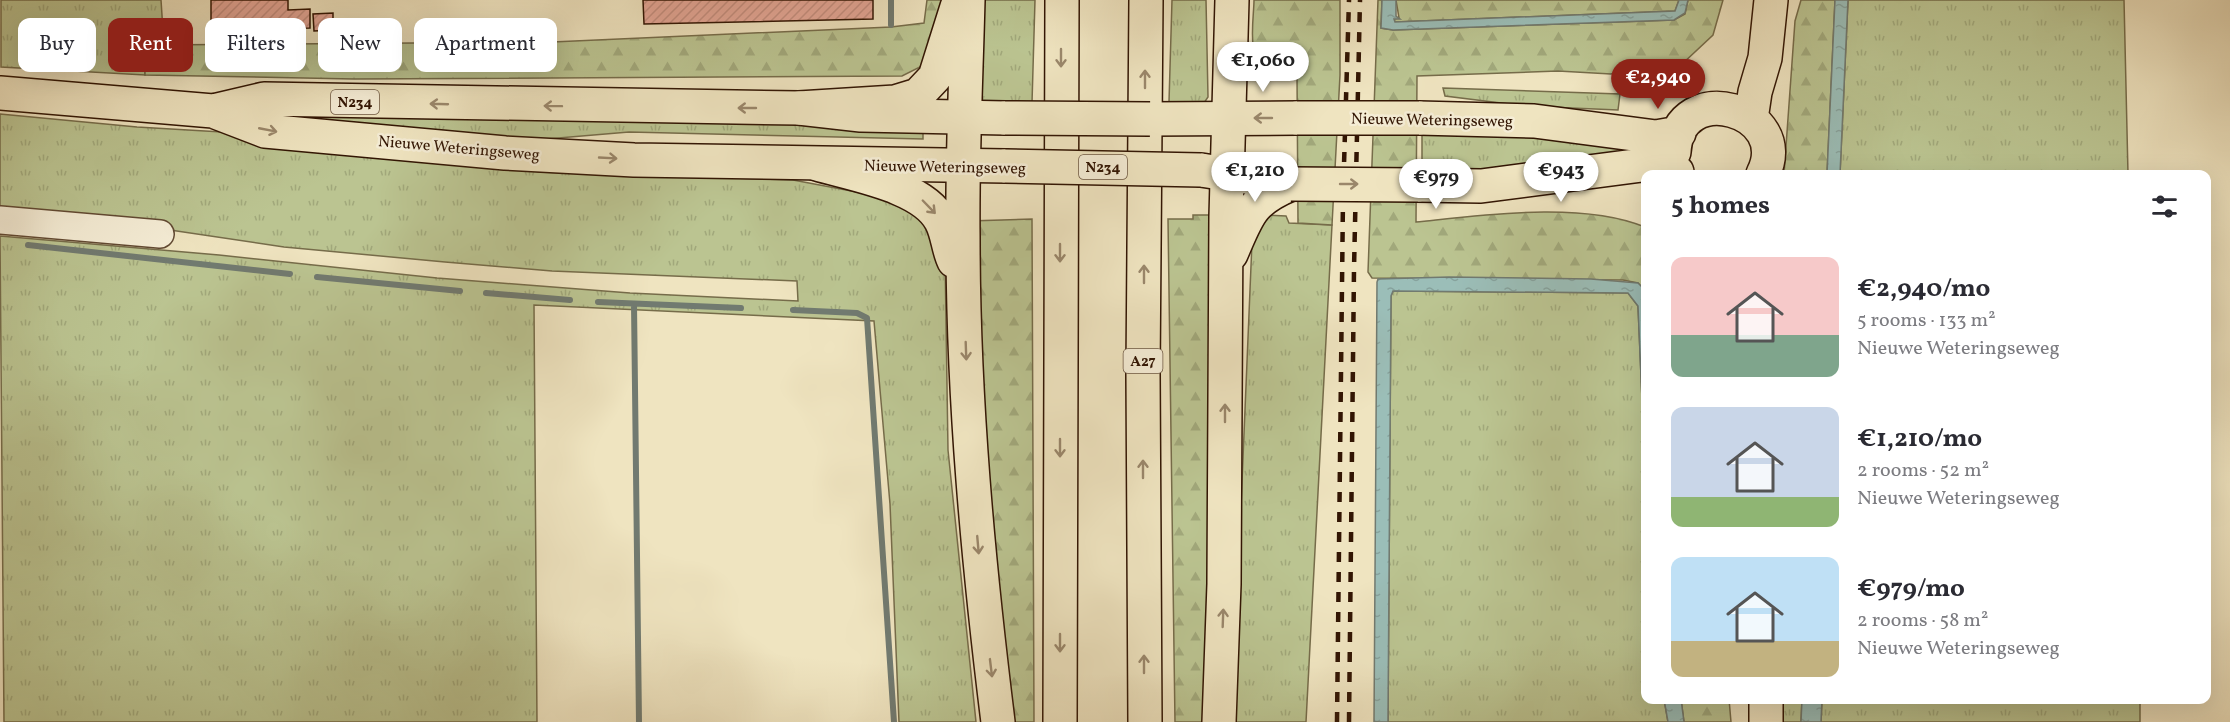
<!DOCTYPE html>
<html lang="en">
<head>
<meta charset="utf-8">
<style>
  :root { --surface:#fff; --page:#f2f2f3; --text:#2b2b33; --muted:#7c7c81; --accent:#8f2418 }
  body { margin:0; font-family:Vollkorn,serif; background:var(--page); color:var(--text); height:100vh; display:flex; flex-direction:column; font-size:22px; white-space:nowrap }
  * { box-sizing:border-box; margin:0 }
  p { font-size:20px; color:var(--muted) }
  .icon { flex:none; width:33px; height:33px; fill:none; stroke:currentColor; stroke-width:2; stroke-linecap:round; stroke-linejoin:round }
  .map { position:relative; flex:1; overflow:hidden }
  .drawer { position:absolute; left:1641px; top:170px; width:570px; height:534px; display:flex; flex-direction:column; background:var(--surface); border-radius:12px; box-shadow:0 6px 24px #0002 }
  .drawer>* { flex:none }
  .top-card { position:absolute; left:18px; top:18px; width:570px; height:54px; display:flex; gap:12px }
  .price { position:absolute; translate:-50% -51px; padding:0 14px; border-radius:21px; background:#fff; color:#222; font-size:20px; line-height:39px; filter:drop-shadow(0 2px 3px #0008) }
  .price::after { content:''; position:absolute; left:50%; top:36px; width:18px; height:14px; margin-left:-9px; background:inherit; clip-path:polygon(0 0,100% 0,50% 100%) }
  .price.active { background:var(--accent); color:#fff }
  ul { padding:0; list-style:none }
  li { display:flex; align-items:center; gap:18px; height:150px; padding:0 30px }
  li span { display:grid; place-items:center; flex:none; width:168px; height:120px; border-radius:12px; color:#555 }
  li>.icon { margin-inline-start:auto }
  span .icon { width:72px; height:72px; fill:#fffc; stroke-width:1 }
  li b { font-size:26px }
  h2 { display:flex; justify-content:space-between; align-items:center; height:72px; padding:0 30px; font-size:26px }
  .chip { padding:0 21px; border-radius:12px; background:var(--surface); box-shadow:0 6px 24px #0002; font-size:21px; line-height:54px }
  .chip.active { background:var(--accent); color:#fff }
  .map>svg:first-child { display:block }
  .grass { fill:url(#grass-tufts); stroke:#766c4a; stroke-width:1.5 }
  .forest { fill:url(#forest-firs); stroke:#766c4a; stroke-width:1.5 }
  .water { fill:url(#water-ripples); stroke:#717a70; stroke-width:1.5 }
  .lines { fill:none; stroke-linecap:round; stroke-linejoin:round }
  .stream { stroke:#717a70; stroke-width:6 }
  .building { fill:url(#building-hatch); stroke:#321503; stroke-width:1.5 }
  .minor-casing { stroke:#614932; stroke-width:30 }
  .major-casing { stroke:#321503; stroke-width:36 }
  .highway-casing { stroke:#321503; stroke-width:36 }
  .minor { stroke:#f5edd6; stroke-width:27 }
  .major { stroke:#efe4c0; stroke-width:33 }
  .highway { stroke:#efe4c0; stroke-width:33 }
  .rail { stroke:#321503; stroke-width:4.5; stroke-dasharray:10 10; stroke-linecap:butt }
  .major-bridge-casing { stroke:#321503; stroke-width:36; stroke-linecap:butt }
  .major-bridge { stroke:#efe4c0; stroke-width:33 }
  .oneway { stroke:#9a876b }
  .labels { text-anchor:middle; stroke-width:5; stroke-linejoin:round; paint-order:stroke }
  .shield { fill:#f5edd6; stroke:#6c5642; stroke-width:1.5 }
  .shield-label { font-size:15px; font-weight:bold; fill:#321503 }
  .street-label { font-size:16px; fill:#321503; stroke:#f5edd6 }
</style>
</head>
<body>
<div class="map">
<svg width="2230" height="722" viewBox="0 0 2230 722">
  <defs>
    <pattern id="grass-tufts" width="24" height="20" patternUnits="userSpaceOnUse" patternTransform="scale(1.5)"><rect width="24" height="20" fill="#bbc491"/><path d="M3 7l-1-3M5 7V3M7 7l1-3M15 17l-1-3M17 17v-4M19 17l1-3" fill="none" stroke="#a1a87b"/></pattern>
    <pattern id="forest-firs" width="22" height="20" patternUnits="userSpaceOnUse" patternTransform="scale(1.5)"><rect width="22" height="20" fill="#bbc491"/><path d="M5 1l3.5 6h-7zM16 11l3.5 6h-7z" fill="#a1a87b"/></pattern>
    <pattern id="water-ripples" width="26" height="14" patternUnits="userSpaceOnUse" patternTransform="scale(1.5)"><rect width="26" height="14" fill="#9bbeb8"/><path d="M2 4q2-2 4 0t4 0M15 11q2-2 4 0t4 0" fill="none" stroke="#86a29d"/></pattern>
    <pattern id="building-hatch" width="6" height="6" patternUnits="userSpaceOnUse" patternTransform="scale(1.5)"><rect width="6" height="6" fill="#e5a797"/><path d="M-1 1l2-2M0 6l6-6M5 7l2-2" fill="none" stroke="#c58f80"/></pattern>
  </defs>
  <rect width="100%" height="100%" fill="#efe4c0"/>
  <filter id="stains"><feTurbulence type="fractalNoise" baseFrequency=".00333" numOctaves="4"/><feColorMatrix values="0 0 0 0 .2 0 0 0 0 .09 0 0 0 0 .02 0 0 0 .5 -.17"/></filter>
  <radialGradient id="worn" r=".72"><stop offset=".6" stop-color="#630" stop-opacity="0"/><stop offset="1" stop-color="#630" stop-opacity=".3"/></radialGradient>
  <path class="grass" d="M1,0H161L164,46L145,45V75L1,67Z
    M982,0H1035L1032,103H981Z
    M1172,0H1206L1208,97L1204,103L1169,102Z
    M1848,0H2124L2128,174H1840Z
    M1443,88L1620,94L1618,110L1525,106L1445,96Z
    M269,107L923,124V139L629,132L523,141L269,122Z
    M0,114L137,127L274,135L448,153L539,172L793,180L894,199L919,216L945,257L948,450L976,722H899L890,504L874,321L534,305L537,722H4L0,236L219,255L437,278L630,293L798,301L797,281L552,271L445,262L284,247L143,226L0,212Z
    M1422,127L1621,140V160L1511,172L1422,170Z
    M1265,215L1286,216L1289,223L1332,225L1306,722H1232L1252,242Z
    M1393,291L1628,293L1638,306L1645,470L1646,699H1664L1668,722H1388L1391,296Z
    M1783,699H1802L1801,722H1783Z
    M1822,699H2140V722H1821Z"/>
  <path class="forest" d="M927,0H942L926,64L902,76L354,79L145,75V45L552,42L891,27L924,23Z
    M1254,0H1340V75L1332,225L1298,223L1297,75C1288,74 1278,73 1269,70C1245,62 1254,20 1254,0Z
    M1378,0H1382L1381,28L1393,30L1674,20L1685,14L1688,0H1723L1713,35L1681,65L1618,68V72L1611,74L1558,71L1417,76L1416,222C1484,215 1582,201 1645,227V291L1638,283L1623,280L1372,278L1368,272Z
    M1396,0H1679L1675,11L1395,22L1394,19L1399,18Z
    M1801,0H1835L1827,174H1784L1795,21Z
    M1193,215H1220L1208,722H1175L1168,219H1193Z
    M1032,219L1034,722H1007L969,221Z
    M1681,699H1729L1731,722H1684Z"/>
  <path class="water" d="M1382,0H1396V16L1400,19H1394L1395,22L1675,11L1679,0H1688L1685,13L1674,20L1393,30L1381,28Z
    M1835,0H1848L1840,174H1827Z
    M1449,277L1591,279L1638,283L1646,291L1645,470L1638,306L1628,293L1393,291L1391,296L1388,722H1374L1377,282L1378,279Z
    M1664,699H1681L1684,722H1668Z
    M1802,699H1822L1821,722H1801Z"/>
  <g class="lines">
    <path class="stream" d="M891,0V25
      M28,245L290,274
      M317,277L460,291
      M486,293L570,300
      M598,302L741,308
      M634,304L639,722
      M793,310L857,313L867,318L894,722"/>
  </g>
  <path class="building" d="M211,0H288V10L310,9V28L260,29V35H211Z
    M643,0H873V19L644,24Z
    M333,13V30L314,31L313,14Z"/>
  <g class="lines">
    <defs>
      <path id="minor" d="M0,220L160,234"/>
      <path id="major" d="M0,93L213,111L265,131L505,153L634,160L1005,166
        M213,111L264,99L799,108L861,115L1005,118
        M1419,118L1534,121L1656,137L1679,133
        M1150,119L1297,118
        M1751,119L1755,92L1765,58L1771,0
        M1674,152C1678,76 1795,110 1763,174
        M1201,170L1291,184
        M1418,185L1481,186L1642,165L1667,168L1677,172
        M1766,699V722"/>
      <path id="highway" d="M968,0C966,79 962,158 963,237C963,399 978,561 998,722
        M799,108L895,102L918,95L935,77L957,7
        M817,164C854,175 923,186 941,221C948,234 948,249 954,261
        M1231,254C1248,215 1250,201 1291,184
        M1060,722L1062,0
        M1145,722L1143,373L1146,0
        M1219,722L1224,584L1226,217L1232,0"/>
    </defs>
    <use href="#minor" class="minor-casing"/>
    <use href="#major" class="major-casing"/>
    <use href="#highway" class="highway-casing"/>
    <use href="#minor" class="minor"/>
    <use href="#major" class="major"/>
    <use href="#highway" class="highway"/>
    <path class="rail" d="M1337,722L1343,198L1349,0
      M1349,722L1354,269L1360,0"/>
    <defs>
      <path id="major-bridge" d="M1005,118L1150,119
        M1297,118H1419
        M1005,166L1201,170
        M1291,184L1418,185"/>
    </defs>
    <use href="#major-bridge" class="major-bridge-casing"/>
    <use href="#major-bridge" class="major-bridge"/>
  </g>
  <defs><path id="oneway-shaft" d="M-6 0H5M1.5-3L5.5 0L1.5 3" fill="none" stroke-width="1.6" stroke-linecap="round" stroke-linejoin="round" transform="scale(1.5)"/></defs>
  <g class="oneway">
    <use href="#oneway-shaft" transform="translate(1061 58) rotate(90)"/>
    <use href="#oneway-shaft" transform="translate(1145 79) rotate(-90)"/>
    <use href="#oneway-shaft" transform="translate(439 104) rotate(-178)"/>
    <use href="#oneway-shaft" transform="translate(553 106) rotate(-179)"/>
    <use href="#oneway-shaft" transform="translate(747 108) rotate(-180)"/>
    <use href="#oneway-shaft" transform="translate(1263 118) rotate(180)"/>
    <use href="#oneway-shaft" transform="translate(268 130) rotate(11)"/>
    <use href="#oneway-shaft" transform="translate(608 158) rotate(3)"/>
    <use href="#oneway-shaft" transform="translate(1349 184)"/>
    <use href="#oneway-shaft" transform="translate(929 207) rotate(46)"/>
    <use href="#oneway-shaft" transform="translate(1060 253) rotate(90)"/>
    <use href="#oneway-shaft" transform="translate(1144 274) rotate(-90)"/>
    <use href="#oneway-shaft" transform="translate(966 351) rotate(88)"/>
    <use href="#oneway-shaft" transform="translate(1225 413) rotate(-90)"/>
    <use href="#oneway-shaft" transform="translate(1060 448) rotate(90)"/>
    <use href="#oneway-shaft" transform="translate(1143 469) rotate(-90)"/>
    <use href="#oneway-shaft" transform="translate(978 545) rotate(85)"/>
    <use href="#oneway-shaft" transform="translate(1223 618) rotate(-88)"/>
    <use href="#oneway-shaft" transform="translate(1060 643) rotate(90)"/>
    <use href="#oneway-shaft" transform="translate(1144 664) rotate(-90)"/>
    <use href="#oneway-shaft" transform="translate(991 668) rotate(83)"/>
  </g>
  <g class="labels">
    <g class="shield">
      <rect x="331" y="90" width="48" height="24" rx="4.5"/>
      <rect x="1079" y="155" width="48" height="24" rx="4.5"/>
      <rect x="1123.5" y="349" width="39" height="24" rx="4.5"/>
    </g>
    <g class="shield-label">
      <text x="355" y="107">N234</text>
      <text x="1103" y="172">N234</text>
      <text x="1143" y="366">A27</text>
    </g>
    <g class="street-label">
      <text transform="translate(1432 119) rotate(1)" y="6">Nieuwe Weteringseweg</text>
      <text transform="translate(459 147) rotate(5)" y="6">Nieuwe Weteringseweg</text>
      <text transform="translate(945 166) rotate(1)" y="6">Nieuwe Weteringseweg</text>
    </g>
  </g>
  <rect width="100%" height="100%" filter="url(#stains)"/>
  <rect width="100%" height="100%" fill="url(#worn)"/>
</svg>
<b class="price" style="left:1263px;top:93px">€1,060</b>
<b class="price active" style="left:1658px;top:110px">€2,940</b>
<b class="price" style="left:1255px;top:203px">€1,210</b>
<b class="price" style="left:1561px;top:203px">€943</b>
<b class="price" style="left:1436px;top:210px">€979</b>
<div class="top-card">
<a class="chip">Buy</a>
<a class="chip active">Rent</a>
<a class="chip">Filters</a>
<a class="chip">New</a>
<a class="chip">Apartment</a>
</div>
<section class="drawer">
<h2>5 homes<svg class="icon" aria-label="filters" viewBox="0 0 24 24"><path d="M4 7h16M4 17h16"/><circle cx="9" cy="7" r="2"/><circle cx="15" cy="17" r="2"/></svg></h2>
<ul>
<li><span style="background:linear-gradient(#f6c9c9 65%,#7fa58c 0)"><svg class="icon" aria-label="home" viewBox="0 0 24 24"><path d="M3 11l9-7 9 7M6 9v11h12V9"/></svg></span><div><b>€2,940/mo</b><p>5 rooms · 133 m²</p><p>Nieuwe Weteringseweg</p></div></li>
<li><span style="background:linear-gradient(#c9d6e8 75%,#8fb573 0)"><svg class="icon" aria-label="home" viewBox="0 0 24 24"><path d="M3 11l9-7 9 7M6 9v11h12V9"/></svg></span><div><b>€1,210/mo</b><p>2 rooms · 52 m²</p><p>Nieuwe Weteringseweg</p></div></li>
<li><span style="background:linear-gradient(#bfe0f5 70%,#c2b280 0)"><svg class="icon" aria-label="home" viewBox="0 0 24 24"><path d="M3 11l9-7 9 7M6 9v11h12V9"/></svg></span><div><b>€979/mo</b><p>2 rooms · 58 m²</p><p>Nieuwe Weteringseweg</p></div></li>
</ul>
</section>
</div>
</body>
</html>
